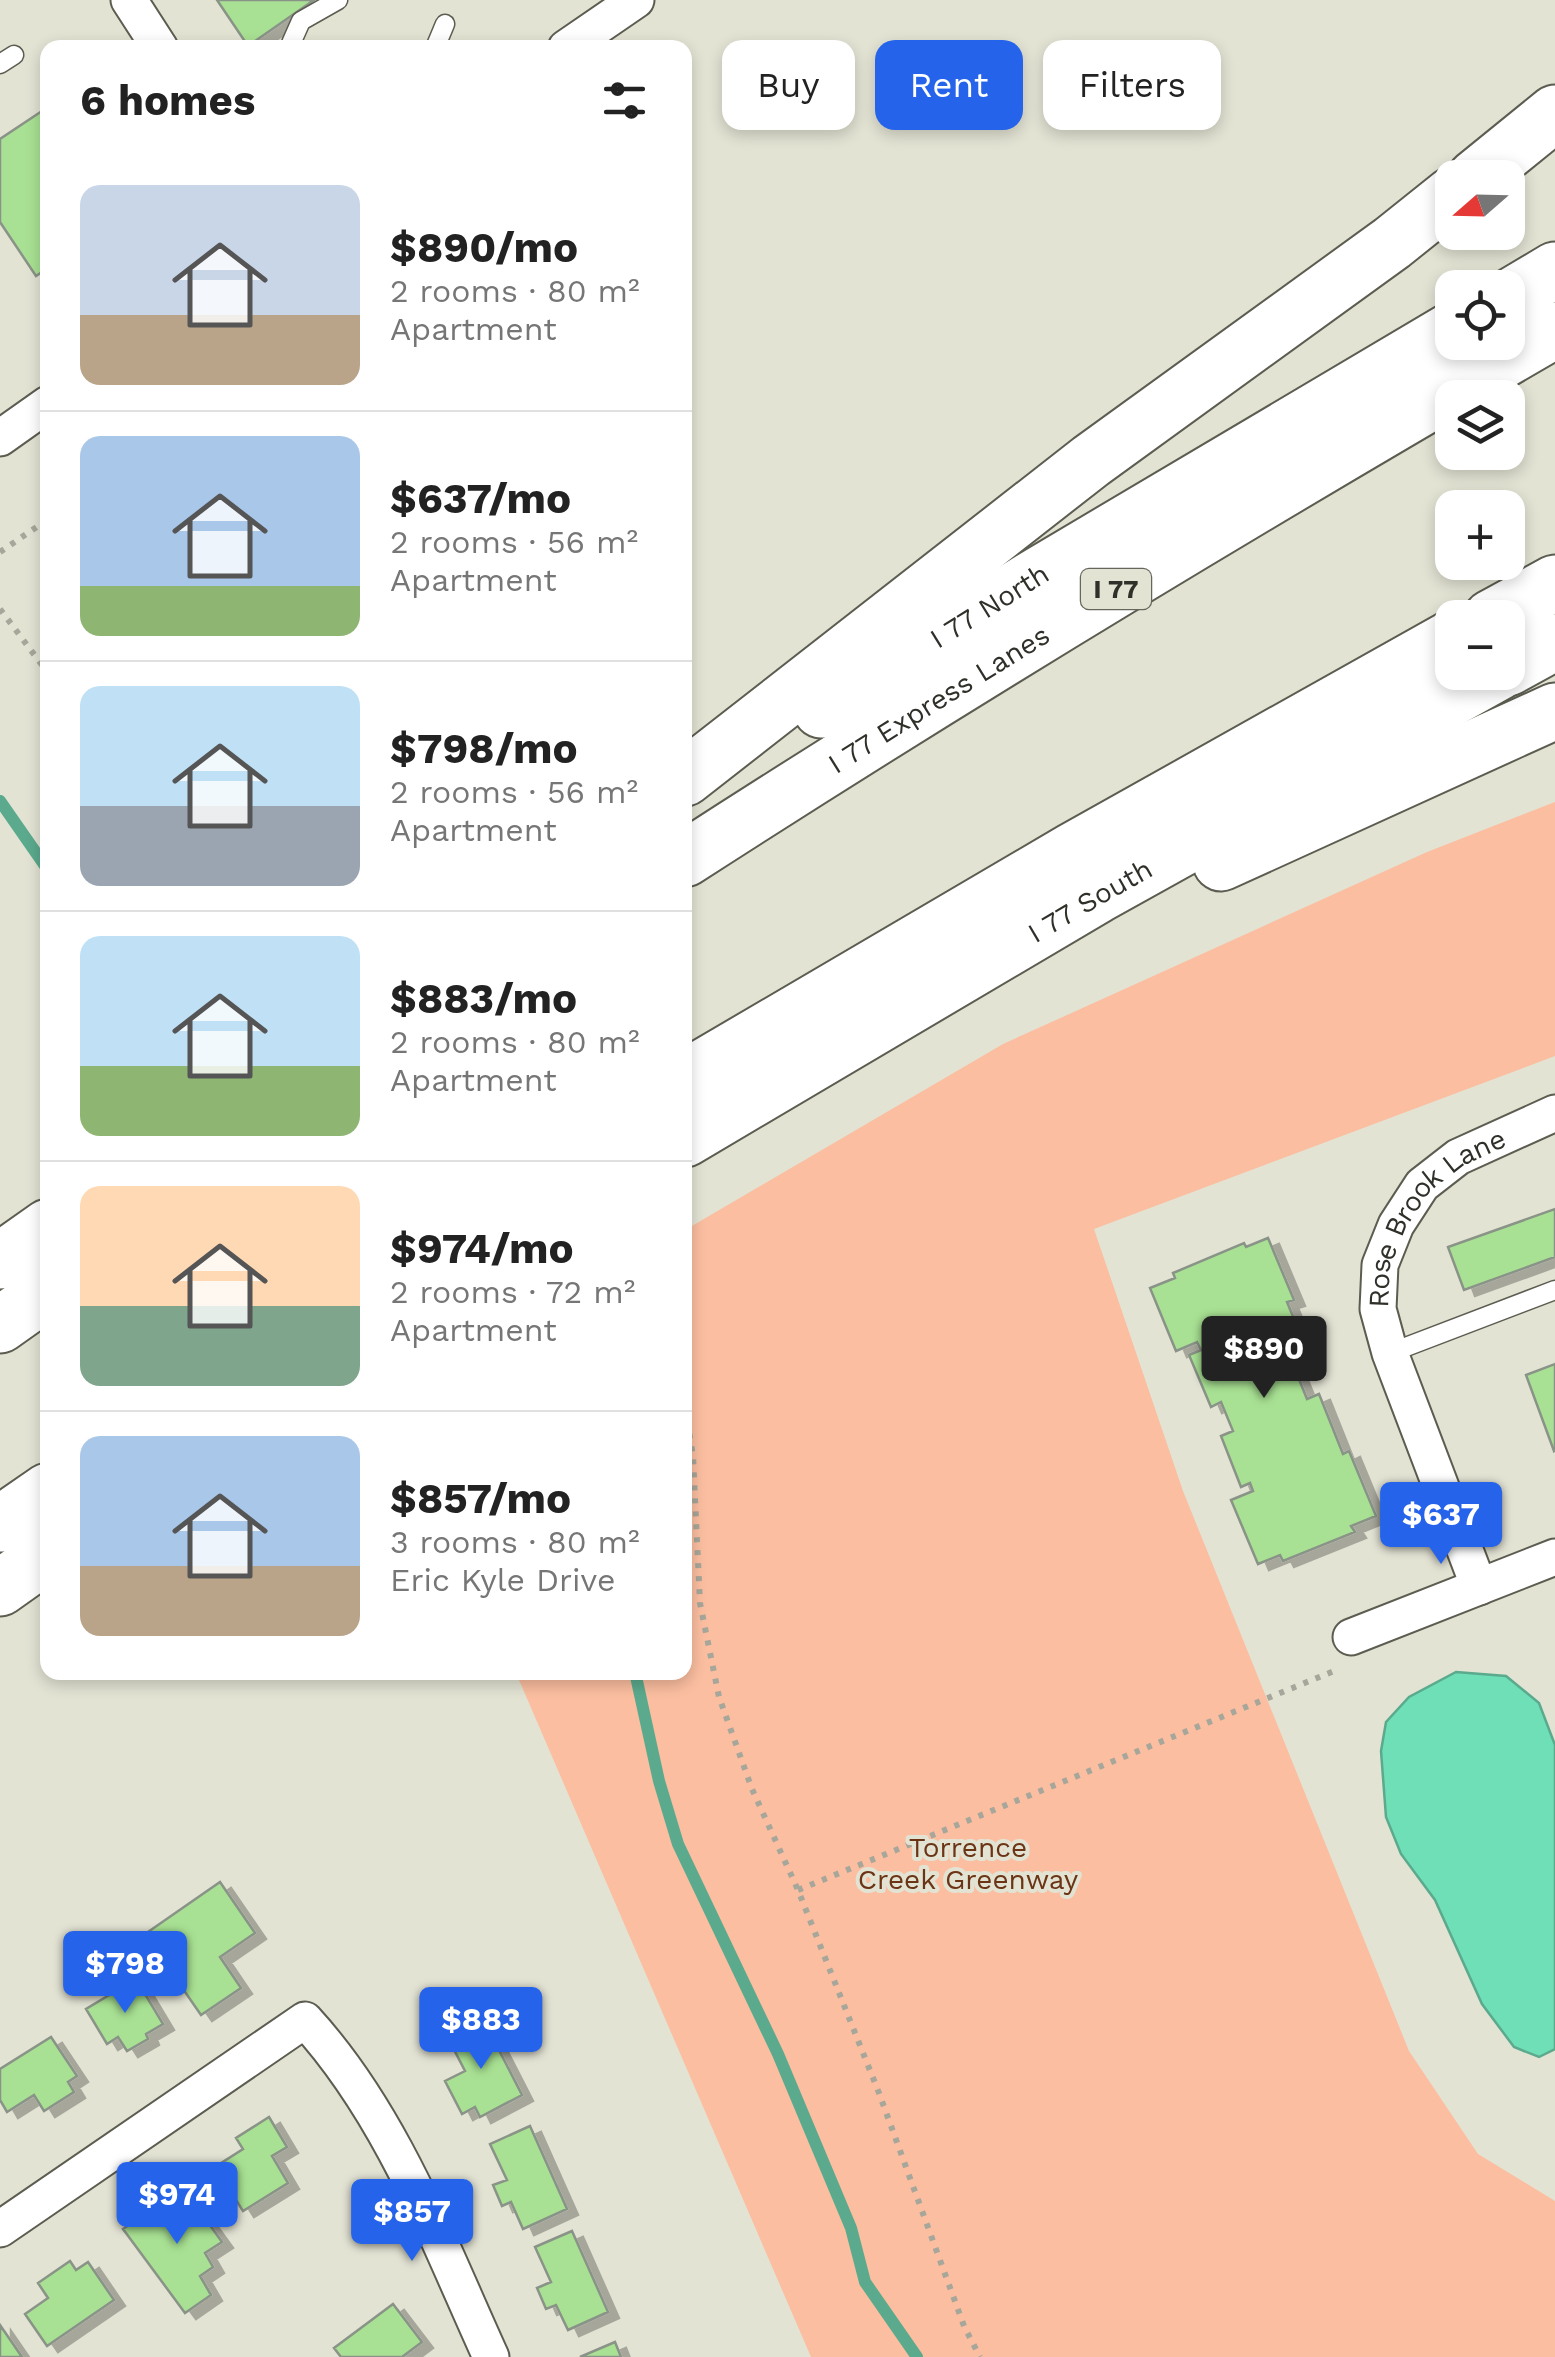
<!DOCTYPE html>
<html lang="en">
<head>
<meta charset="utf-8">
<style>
  :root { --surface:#fff; --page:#f2f2f2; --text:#222; --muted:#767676; --line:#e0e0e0; --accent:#2563eb }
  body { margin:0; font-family:"Work Sans",sans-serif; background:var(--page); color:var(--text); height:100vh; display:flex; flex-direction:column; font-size:38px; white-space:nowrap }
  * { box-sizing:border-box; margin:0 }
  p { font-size:32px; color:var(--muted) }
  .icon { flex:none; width:55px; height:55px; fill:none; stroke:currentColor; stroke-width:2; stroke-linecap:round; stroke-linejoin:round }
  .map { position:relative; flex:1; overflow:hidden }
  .details { position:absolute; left:40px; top:40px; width:652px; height:1640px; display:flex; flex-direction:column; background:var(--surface); border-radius:20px; box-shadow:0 5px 15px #0003 }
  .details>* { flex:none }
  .top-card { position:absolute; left:722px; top:40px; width:682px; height:90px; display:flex; gap:20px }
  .needle { width:65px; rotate:250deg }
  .buttons { position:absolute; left:1435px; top:160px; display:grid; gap:20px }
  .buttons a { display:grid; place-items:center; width:90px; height:90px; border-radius:20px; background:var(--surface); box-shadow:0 5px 15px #0003; font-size:50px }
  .price { position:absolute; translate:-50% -85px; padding:0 22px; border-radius:10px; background:var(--accent); color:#fff; font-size:32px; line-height:65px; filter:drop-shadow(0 2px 5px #0008) }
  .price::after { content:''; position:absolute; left:50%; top:60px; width:30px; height:22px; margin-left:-15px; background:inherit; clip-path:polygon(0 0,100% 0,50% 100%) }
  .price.selected { background:#222; color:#fff }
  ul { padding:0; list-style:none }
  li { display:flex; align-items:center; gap:30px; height:250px; padding:0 40px }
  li+li { border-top:2px solid var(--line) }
  li span { display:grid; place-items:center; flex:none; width:280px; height:200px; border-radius:20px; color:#555 }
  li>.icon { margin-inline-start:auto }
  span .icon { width:120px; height:120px; fill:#fffc; stroke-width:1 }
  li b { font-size:42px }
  h2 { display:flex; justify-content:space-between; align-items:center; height:120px; padding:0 40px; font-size:42px }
  .tag { padding:0 35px; border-radius:20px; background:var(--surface); box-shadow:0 5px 15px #0003; font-size:35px; line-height:90px }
  .tag.selected { background:var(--accent); color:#fff }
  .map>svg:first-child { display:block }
  .green { fill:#fbbea0 }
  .water { fill:#6edfb7; stroke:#5baa8d; stroke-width:2.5 }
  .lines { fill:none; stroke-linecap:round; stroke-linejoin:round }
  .stream { stroke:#5baa8d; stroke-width:12 }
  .building { fill:#a8e193; stroke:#8a9387; stroke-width:2.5; filter:url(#shadow) }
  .lane-casing { stroke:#5c5c50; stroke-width:21 }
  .street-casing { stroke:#5c5c50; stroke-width:39 }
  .highway-casing { stroke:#5c5c50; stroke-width:59 }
  .path { stroke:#a6a69a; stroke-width:6; stroke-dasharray:5 8; stroke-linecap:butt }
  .lane { stroke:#fff; stroke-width:18 }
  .street { stroke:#fff; stroke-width:35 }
  .highway { stroke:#fff; stroke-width:55 }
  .labels { text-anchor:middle; stroke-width:8; stroke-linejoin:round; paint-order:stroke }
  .shield { fill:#e3e3d4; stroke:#66665d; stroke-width:2.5 }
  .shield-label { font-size:25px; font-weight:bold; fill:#30302a }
  .street-label { font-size:28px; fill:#30302a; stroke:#e3e3d4 }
  .park-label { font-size:28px; fill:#6b3415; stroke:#e3e3d4 }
</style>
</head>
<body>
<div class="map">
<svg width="1555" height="2357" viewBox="0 0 1555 2357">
  <defs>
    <filter id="shadow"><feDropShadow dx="11" dy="6" stdDeviation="0" flood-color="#0004"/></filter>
  </defs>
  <rect width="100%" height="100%" fill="#e3e3d4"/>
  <path class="green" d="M1555,802V1056L1094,1229L1183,1491L1409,2051L1478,2154L1555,2201V2357H811L516,1673L685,1672V1230L1003,1044L1427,852Z"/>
  <path class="water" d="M1456,1672L1506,1676L1539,1703L1555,1745V2049L1539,2057L1514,2047L1482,2004L1435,1900L1401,1854L1386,1817L1381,1751L1386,1722L1409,1697Z"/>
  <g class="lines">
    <path class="stream" d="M0,801L48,870
      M635,1672L659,1781L678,1844L778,2054L851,2228L865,2282L917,2357"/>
  </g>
  <path class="building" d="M217,0H314L248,46Z
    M48,107V268L36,276L0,222V139Z
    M1555,1209V1257L1464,1290L1448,1247Z
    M1268,1238L1294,1300L1287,1302L1311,1360L1294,1367L1307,1399L1319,1394L1343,1454L1349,1451L1376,1516L1351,1526L1355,1532L1283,1561L1280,1555L1258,1564L1231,1500L1253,1491L1250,1483L1241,1487L1221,1436L1233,1431L1221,1402L1211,1407L1189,1355L1201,1350L1197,1342L1176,1351L1150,1288L1175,1278L1173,1273L1244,1243L1246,1247Z
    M1555,1364V1450L1554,1451L1526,1375Z
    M220,1882L255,1933L220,1957L241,1988L201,2015L145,1934Z
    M136,1979L163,2024L146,2034L148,2039L127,2051L118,2037L107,2044L86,2009Z
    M483,2019L522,2095L480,2117L475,2107L462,2114L445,2081L465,2071L448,2038Z
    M51,2037L77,2076L68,2082L74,2092L44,2111L34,2095L7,2112L0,2100V2069Z
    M269,2117L287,2147L272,2156L288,2183L243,2211L215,2167L243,2149L236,2138Z
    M530,2126L567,2209L523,2229L511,2202L502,2206L493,2185L507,2180L490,2144Z
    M183,2188L222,2242L205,2253L213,2267L200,2276L211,2295L185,2313L123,2229Z
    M572,2231L608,2312L568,2330L556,2305L546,2309L537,2288L551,2282L535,2247Z
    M70,2261L76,2270L88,2262L114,2300L47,2346L25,2314L48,2298L38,2283Z
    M393,2304L422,2342L402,2357H341L334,2348Z
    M0,2325L22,2357H0Z
    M615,2342L621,2357H580Z"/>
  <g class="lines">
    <defs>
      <path id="lane" d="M289,48L301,21L338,0
        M435,48L445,24
        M0,64L14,55
        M1390,1353L1555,1290"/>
      <g id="street">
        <path d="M129,0L160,48"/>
        <path d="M566,48L636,0"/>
        <path d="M0,438L48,404"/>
        <path id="s1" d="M1479,1587L1390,1353L1378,1309L1380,1265L1396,1225L1422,1185L1458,1157L1555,1113"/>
        <path d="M1351,1637L1555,1557"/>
        <path d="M0,2229L305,2020C392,2115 438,2241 491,2357"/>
      </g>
      <g id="highway">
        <path d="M1475,178L1555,113"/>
        <path d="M1508,298L1555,270"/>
        <path d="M1491,618L1555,583"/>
        <path d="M1508,668L1555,642"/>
        <path id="s2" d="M821,710L1040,574L1452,330"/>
        <path d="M685,778L1091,461L1392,243L1452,195"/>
        <path id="s3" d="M685,859C970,675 1261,500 1555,330"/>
        <path d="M1221,863L1555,711"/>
        <path d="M685,1078L1072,851L1452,638"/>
        <path id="s4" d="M685,1139L1098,895L1499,672"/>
        <path d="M0,1261L48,1227"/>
        <path d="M0,1325L48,1291"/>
        <path d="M0,1524L48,1491"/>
        <path d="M0,1588L48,1554"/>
      </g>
    </defs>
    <use href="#lane" class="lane-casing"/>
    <use href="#street" class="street-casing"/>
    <use href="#highway" class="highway-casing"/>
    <path class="path" d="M0,552L44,522L48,523
      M0,609L48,673
      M685,1408L693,1456L700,1603L719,1697L752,1789L798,1890L879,2093L964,2326L980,2357
      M798,1890L1334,1671"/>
    <use href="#lane" class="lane"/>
    <use href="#street" class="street"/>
    <use href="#highway" class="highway"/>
  </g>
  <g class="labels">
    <rect class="shield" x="1081" y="569" width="70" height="40" rx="8"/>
    <g class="shield-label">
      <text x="1116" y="598">I 77</text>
    </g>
    <g class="street-label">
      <text dy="10" stroke="none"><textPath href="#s2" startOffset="198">I 77 North</textPath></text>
      <text dy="10" stroke="none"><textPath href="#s3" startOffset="300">I 77 Express Lanes</textPath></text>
      <text dy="10" stroke="none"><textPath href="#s4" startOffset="470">I 77 South</textPath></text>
      <text dy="10" stroke="none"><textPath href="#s1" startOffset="412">Rose Brook Lane</textPath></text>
    </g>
    <g class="park-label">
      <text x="968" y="1857">Torrence<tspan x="968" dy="32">Creek Greenway</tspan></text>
    </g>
  </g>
</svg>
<div class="buttons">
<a><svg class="needle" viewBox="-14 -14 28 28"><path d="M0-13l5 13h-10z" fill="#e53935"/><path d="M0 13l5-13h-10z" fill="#767676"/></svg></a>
<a><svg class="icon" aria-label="locate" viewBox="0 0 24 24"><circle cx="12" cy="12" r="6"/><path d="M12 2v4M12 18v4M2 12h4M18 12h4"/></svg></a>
<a><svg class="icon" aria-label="layers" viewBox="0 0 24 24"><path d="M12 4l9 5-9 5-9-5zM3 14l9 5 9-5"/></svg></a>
<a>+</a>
<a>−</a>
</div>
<b class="price selected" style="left:1264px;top:1401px">$890</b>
<b class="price" style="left:1441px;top:1567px">$637</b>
<b class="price" style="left:125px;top:2016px">$798</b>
<b class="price" style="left:481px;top:2072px">$883</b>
<b class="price" style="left:177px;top:2247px">$974</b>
<b class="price" style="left:412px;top:2264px">$857</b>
<div class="top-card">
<a class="tag">Buy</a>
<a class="tag selected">Rent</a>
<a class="tag">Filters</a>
</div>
<section class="details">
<h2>6 homes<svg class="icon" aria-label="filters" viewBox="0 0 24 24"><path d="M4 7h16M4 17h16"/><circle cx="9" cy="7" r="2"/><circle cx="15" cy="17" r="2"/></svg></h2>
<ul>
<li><span style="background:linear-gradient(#c9d6e8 65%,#b9a48a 0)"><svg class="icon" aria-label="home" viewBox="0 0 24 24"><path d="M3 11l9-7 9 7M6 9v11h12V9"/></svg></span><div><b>$890/mo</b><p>2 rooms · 80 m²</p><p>Apartment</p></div></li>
<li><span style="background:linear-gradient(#a9c7e8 75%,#8fb573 0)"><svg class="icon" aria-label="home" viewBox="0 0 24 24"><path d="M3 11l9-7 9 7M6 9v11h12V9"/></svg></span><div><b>$637/mo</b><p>2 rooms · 56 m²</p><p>Apartment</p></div></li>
<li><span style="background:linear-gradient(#bfe0f5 60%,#9aa5b1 0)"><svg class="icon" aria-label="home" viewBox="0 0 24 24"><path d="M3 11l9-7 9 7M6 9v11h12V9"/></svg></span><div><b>$798/mo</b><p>2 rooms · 56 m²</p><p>Apartment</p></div></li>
<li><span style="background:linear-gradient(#bfe0f5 65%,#8fb573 0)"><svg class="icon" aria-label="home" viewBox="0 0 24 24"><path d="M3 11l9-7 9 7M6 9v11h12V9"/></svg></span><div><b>$883/mo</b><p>2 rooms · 80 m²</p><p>Apartment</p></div></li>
<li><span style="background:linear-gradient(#ffd9b3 60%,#7fa58c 0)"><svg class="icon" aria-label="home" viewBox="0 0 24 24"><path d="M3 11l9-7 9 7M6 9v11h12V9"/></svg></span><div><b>$974/mo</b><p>2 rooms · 72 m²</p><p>Apartment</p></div></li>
<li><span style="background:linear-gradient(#a9c7e8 65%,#b9a48a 0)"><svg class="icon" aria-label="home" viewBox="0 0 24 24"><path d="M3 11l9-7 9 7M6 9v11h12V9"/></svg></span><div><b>$857/mo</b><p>3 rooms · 80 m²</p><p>Eric Kyle Drive</p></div></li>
</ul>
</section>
</div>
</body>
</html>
